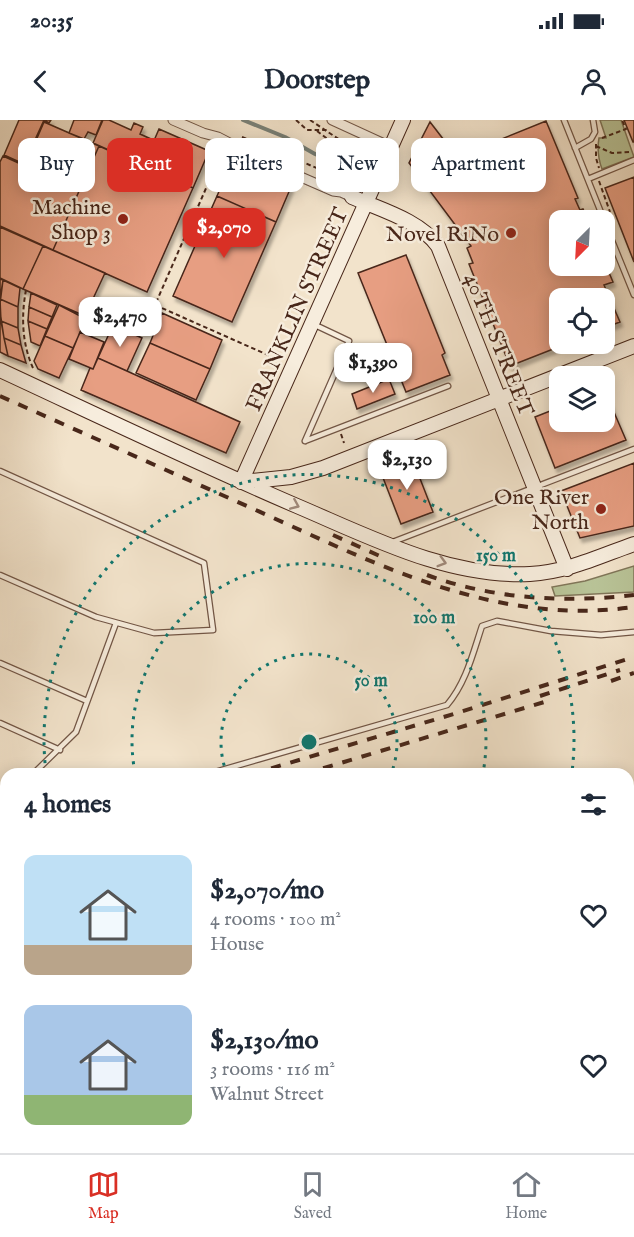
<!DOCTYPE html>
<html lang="en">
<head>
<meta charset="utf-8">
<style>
  :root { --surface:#fff; --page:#f2f2f3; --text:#1f2937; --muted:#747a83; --line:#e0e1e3; --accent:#d93025 }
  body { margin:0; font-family:"IM FELL English",serif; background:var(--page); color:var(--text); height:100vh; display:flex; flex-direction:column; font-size:22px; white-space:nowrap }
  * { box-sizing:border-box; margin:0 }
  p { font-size:20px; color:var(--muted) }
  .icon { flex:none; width:33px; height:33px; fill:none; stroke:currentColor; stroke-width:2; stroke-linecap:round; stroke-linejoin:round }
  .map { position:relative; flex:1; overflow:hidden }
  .drawer { position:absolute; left:0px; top:648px; width:634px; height:386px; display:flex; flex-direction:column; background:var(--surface); border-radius:18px 18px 0 0; box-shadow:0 3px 15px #0003 }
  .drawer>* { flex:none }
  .top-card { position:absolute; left:18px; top:18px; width:598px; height:54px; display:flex; gap:12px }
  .needle { width:39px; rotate:204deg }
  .tools { position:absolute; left:549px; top:90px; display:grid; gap:12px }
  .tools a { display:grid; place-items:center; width:66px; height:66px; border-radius:12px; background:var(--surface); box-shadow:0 3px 15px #0003; font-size:30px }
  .price { position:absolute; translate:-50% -51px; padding:0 14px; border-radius:12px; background:#fff; color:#222; font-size:20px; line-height:39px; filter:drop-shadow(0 2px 3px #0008) }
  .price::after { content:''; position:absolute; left:50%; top:36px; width:18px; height:14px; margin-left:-9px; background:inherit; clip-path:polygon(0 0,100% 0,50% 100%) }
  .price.on { background:var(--accent); color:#fff }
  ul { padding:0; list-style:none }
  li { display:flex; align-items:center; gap:18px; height:150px; padding:0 24px }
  li span { display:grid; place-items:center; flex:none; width:168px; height:120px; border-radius:12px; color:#555 }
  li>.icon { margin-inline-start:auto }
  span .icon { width:72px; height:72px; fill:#fffc; stroke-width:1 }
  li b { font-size:26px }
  h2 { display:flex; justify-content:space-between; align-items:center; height:72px; padding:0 24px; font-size:26px }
  .chip { padding:0 21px; border-radius:12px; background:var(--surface); box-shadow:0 3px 15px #0003; font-size:21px; line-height:54px }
  .chip.on { background:var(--accent); color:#fff }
  .status { display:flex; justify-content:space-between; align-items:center; height:42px; padding:0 30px; background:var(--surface); direction:ltr }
  .status svg { height:16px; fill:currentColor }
  header { display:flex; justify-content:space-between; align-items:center; height:78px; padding:0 24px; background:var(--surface); font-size:27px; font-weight:700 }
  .tab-bar { display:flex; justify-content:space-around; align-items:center; height:84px; border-top:2px solid var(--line); background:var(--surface); font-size:16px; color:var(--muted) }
  .tab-bar a { display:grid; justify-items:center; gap:3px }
  .tab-bar .on { color:var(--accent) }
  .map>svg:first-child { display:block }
  .green { fill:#b9c498; stroke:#807659; stroke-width:1.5 }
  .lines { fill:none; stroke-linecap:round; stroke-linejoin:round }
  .stream { stroke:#7a8279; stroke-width:4 }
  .building { fill:#e79e82; stroke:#48271a; stroke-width:1.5; filter:url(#shadow) }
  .lane-casing { stroke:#725646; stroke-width:7 }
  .street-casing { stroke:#725646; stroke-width:11 }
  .secondary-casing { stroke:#48271a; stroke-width:16 }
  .path { stroke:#48271a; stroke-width:2; stroke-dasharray:4.5 3; stroke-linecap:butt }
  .lane { stroke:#f7eddd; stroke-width:4.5 }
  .street { stroke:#f7eddd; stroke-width:9 }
  .secondary { stroke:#f7eddd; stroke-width:14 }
  .rail { stroke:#48271a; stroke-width:4; stroke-dasharray:10 10; stroke-linecap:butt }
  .oneway { stroke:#a08a7c }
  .ring { fill:none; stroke:#0f766e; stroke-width:3; stroke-dasharray:3 6 }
  .poi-dot { fill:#8f2418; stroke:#f7eddd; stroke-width:2 }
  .labels { text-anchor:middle; stroke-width:5; stroke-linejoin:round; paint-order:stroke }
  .poi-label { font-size:22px; fill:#48271a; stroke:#f7eddd; text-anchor:end }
  .street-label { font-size:22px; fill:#48271a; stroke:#f7eddd }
  .centre { fill:#0f766e; stroke:#f7eddd; stroke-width:3 }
  .ring-label { font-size:18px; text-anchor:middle; font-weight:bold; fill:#0f766e; stroke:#f7eddd; stroke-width:5; stroke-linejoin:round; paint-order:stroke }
</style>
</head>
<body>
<div class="status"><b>20:35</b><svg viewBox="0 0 49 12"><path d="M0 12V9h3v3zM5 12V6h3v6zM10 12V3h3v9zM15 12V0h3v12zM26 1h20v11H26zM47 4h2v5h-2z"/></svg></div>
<header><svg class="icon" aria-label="back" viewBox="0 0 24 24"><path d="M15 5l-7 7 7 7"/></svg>Doorstep<svg class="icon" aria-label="person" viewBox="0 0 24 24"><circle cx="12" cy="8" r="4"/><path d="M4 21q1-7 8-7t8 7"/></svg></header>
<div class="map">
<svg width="634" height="1033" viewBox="0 0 634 1033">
  <defs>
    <filter id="shadow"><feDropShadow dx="2.5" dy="4.5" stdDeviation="1.5" flood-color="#0004"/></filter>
  </defs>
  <rect width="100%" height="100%" fill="#f2e3cb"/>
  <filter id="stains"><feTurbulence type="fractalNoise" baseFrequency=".00333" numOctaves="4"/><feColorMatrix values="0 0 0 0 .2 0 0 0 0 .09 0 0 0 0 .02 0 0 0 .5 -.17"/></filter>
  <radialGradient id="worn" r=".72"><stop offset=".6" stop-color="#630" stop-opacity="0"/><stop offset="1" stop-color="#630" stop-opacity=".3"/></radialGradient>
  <path class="green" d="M600,0H621L634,37L602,49C598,38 597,29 599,18H606Z
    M634,446V472L555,476L552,467L585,461Z"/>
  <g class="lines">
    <path class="stream" d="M243,0L285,17L315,34L340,45"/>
  </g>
  <path class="building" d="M19,0H51L49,3L44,0L24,44L4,35Z
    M74,0H102L96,15L88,12L84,19L69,13Z
    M103,0H109L131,10L134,3L143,7L140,14L151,19L140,44L93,23Z
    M624,0H634V22H633Z
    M546,1L578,78L575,79L580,90L583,89L588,100H560V146H604V141L613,162L604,165L620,202L604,208V178H560V224H566L510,246L469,144L473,143L467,128L471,126L409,43L430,2L457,37Z
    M44,2L99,26L53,130L0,106V42L3,36L25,46Z
    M159,9L209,31L193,68L143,46Z
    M99,26L193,68L147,172L53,130Z
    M232,41L291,67L276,102L217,76Z
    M634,57V142L605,68Z
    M217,76L276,102L232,202L173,176Z
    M0,107L43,126L23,169L0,158Z
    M43,126L105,153L85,196L23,169Z
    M406,135L445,233L442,235L450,255L406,272L358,153Z
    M0,159L3,160L0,184Z
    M3,160L20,168L18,187L0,179Z
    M31,173L57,185L52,197L29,187Z
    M0,179L18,187V208L1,201Z
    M59,185L86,199L73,228L45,216Z
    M29,187L52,197L47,209L28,201Z
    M0,191L4,218L8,236L0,232Z
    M162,193L222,220L210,249L150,223Z
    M1,201L18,208L21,225L4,218Z
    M28,201L47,209L40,226L31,222Z
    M113,205L142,218L127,251L98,238Z
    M80,212L104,222L93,249L69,239Z
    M45,216L73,228L59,258L38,249L34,241Z
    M4,218L21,225L26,243L8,236Z
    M150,223L210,249L196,280L136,253Z
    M98,238L240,302L226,333L81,270L90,248L93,249Z
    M389,259L395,274L357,289L352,274Z
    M604,269L626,320L555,348L535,297L560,287V302H604Z
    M412,338L433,392L401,404L380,350Z
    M634,343V406L580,418L561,371Z
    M6,991V1023L0,1026V994Z
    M25,1028H119L106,1033L105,1029L94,1033H27Z"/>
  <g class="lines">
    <defs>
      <path id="lane" d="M564,0L604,100
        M575,28L591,19L595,12L593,0
        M588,59L634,40
        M604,101L634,175
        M305,321L448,266
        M305,321L349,221L313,204
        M0,351L204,443L213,510L154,513L96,497L0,455
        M390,423L634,329
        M0,543L87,581
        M0,603L60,630
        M33,654L76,612L116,503
        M208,654L447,585C466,563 473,533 482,506L497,501L551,511L601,515L634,512
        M0,671H6
        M628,681L630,679L634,682
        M0,726L6,724
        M0,976L6,974"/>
      <path id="street" d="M173,0L203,13L218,17L262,40L333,71L341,72L352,77
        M332,0L391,27
        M628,828L634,823
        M203,1028L205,1033
        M400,1028L402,1033
        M133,1033L149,1028"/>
      <path id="secondary" d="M352,77C381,90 419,100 438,126L567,449
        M0,250C99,296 197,343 297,386C370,417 448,458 530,454C567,452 600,436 634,424
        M241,362L403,0
        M243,362L291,357L323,348L634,226
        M617,1033L634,1026"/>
    </defs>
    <use href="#lane" class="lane-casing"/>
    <use href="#street" class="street-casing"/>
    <use href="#secondary" class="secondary-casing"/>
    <path class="path" d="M296,0L307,10H329
      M310,0L349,26
      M317,11L338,27L337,32L346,38
      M242,17L268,27L277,35
      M602,18L626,9L622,0
      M596,24V38L599,48
      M596,26L612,33L630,32
      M272,29L326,52L342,54L351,18
      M348,33L367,42
      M221,34L155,185L277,239
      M331,58L361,64
      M599,61L610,92
      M26,170C21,196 22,224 33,248
      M341,314L344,323
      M628,1006L634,1004
      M575,1033L589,1028"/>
    <use href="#lane" class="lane"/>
    <use href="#street" class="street"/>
    <use href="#secondary" class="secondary"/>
    <path class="rail" d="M0,276C83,313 166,350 249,387C373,442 493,507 634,487
      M333,415L382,437
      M427,455C493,479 565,483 634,475
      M611,561L634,553
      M540,576L620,550
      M252,654L457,593L634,537
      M304,654L551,580
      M0,714H6
      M0,744L6,742"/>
  </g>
  <defs><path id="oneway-chevron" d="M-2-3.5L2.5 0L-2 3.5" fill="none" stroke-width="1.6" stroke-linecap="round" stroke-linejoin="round" transform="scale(1.5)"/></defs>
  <g class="oneway">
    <use href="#oneway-chevron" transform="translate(295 385) rotate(23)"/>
    <use href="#oneway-chevron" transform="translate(442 442) rotate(16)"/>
  </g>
  <g class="ring">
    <path d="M227 654A88 88 0 1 1 391 654"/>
    <path d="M135 653A177 177 0 1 1 483 653"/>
    <path d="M46 652A265 265 0 1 1 572 652"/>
  </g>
  <g class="poi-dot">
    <circle cx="123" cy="99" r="6"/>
    <circle cx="511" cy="113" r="6"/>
    <circle cx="601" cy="389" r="6"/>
  </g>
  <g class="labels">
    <g class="poi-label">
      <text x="111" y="94">Machine<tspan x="111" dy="25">Shop 3</tspan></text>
      <text x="499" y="121">Novel RiNo</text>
      <text x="589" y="384">One River<tspan x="589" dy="25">North</tspan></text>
    </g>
    <g class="street-label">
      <text transform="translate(296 189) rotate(-66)" y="8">FRANKLIN STREET</text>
      <text transform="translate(500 224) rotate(68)" y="8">40TH STREET</text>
    </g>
  </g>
  <circle cx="309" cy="622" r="9" class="centre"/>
  <g class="ring-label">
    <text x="496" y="441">150 m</text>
    <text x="434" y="503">100 m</text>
    <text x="371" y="566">50 m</text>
  </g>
  <rect width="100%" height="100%" filter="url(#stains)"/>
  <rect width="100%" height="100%" fill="url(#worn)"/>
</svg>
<div class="tools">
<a><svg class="needle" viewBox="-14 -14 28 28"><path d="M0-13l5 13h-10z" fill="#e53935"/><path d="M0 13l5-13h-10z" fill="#747a83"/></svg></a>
<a><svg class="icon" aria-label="locate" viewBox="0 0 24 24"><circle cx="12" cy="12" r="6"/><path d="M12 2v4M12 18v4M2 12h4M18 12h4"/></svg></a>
<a><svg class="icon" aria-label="layers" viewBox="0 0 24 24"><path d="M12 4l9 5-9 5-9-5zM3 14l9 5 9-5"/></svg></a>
</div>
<b class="price on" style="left:224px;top:139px">$2,070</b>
<b class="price" style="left:120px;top:228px">$2,470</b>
<b class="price" style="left:373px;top:274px">$1,390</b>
<b class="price" style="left:407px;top:371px">$2,130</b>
<div class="top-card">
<a class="chip">Buy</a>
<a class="chip on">Rent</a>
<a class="chip">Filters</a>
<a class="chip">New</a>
<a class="chip">Apartment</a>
</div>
<section class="drawer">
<h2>4 homes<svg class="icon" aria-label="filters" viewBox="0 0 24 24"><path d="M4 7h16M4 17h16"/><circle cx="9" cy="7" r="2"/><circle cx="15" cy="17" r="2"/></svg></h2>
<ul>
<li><span style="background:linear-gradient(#bfe0f5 75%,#b9a48a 0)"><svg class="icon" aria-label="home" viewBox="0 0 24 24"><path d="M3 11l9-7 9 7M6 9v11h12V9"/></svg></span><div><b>$2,070/mo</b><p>4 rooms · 100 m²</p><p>House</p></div><svg class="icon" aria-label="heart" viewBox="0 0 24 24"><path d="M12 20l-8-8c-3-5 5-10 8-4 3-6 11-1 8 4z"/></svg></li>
<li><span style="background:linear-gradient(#a9c7e8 75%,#8fb573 0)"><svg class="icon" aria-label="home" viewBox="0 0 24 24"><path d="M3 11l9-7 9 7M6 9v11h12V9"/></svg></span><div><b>$2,130/mo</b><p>3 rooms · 116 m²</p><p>Walnut Street</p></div><svg class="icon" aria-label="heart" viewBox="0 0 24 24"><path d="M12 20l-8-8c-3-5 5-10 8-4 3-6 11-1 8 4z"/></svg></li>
</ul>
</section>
</div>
<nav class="tab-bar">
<a class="on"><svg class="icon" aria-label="map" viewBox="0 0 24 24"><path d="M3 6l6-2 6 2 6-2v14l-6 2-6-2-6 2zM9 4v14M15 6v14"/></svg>Map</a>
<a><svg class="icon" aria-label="saved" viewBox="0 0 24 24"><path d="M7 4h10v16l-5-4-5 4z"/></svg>Saved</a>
<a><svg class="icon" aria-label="home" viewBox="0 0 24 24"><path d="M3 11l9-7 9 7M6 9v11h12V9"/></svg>Home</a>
</nav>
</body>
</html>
